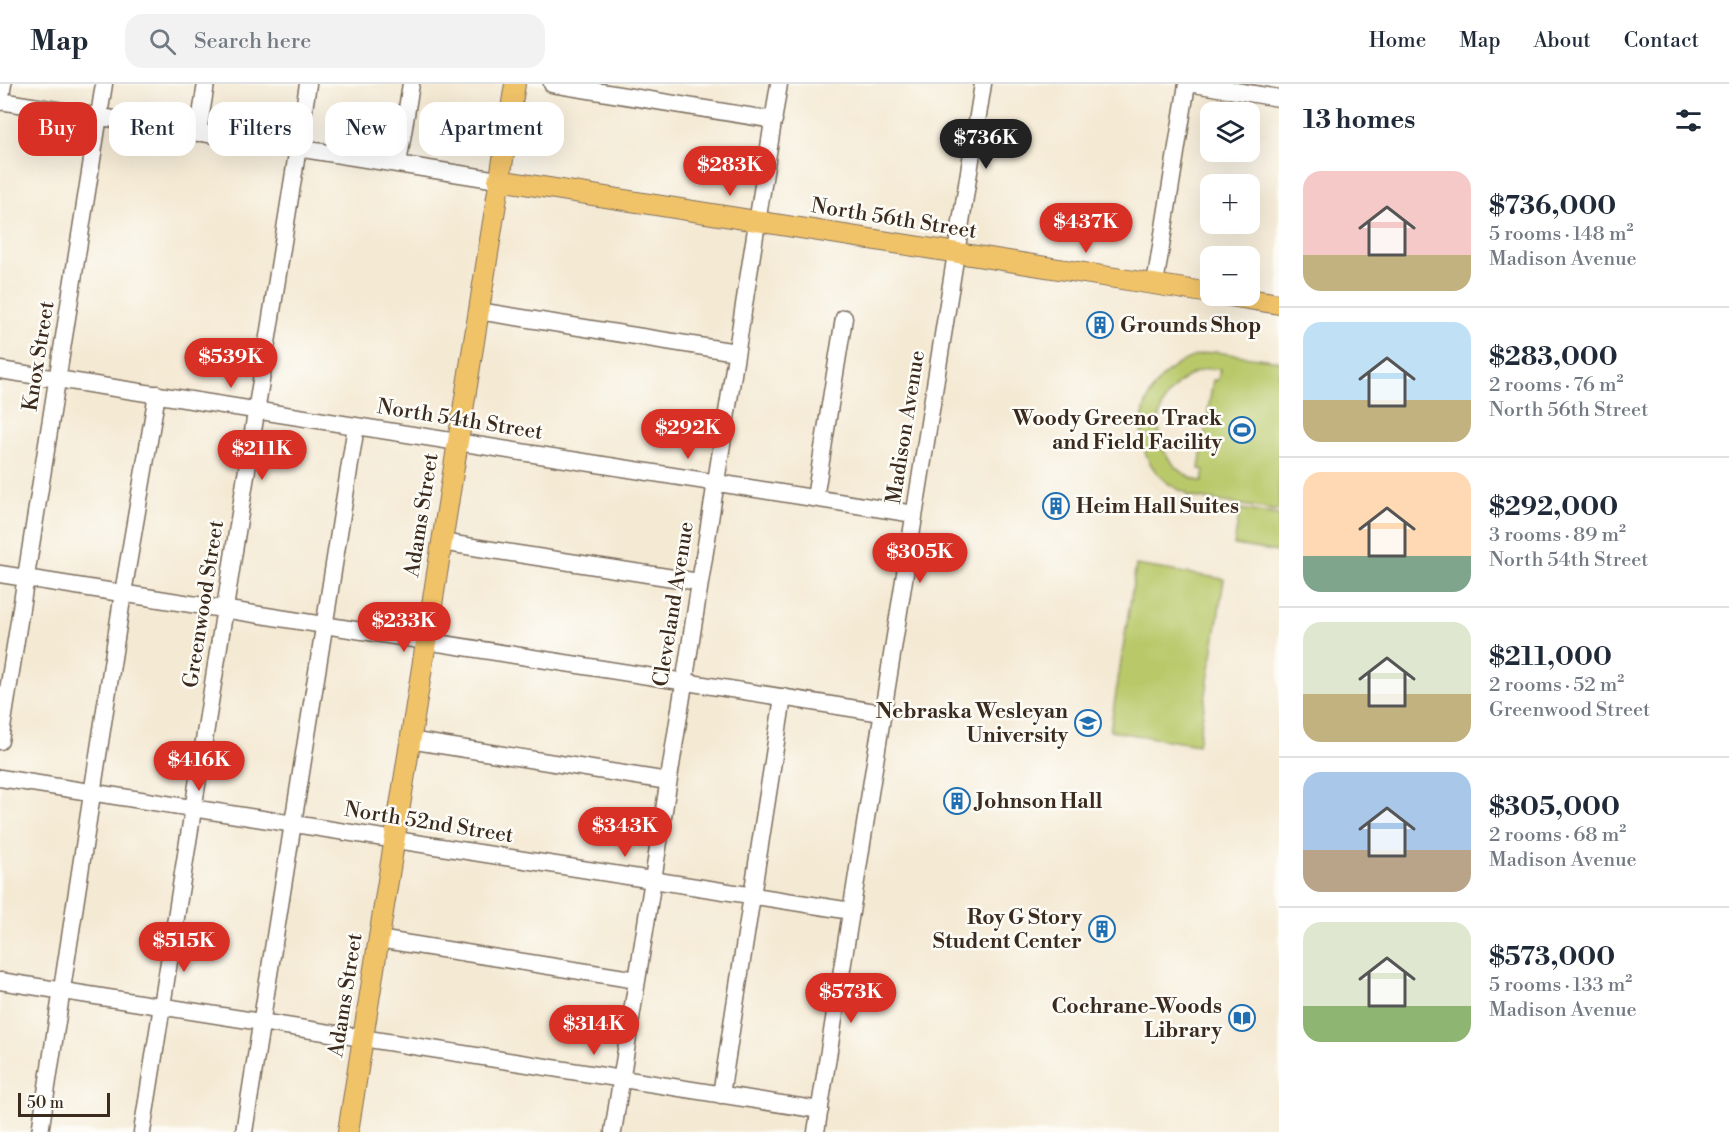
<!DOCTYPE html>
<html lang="en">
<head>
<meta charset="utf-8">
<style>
  :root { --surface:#fff; --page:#f2f2f3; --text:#1f2937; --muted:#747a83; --line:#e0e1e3; --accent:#d93025 }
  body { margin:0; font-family:"Libre Bodoni",serif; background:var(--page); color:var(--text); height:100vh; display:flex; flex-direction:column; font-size:22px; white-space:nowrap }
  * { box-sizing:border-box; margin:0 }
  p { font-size:20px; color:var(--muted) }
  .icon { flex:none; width:33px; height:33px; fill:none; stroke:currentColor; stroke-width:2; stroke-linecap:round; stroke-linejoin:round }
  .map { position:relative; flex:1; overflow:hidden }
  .sheet { display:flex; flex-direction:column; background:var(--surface); width:450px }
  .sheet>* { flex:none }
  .hud { position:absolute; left:18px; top:18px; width:570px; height:54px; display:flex; gap:12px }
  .buttons { position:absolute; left:1200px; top:18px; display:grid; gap:12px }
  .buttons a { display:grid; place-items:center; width:60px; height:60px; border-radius:12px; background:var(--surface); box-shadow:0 6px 24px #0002; font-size:30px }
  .scale { position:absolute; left:18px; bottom:15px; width:92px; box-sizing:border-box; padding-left:6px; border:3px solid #3b2a1e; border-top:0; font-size:16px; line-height:21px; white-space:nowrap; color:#3b2a1e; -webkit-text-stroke:4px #fdfcf7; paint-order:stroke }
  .price { position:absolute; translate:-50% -51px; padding:0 14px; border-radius:21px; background:var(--accent); color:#fff; font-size:20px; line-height:39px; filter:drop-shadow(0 2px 3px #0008) }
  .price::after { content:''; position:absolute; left:50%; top:36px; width:18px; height:14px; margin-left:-9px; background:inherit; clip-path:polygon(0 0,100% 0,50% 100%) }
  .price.on { background:#222; color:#fff }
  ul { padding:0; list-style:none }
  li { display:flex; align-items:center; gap:18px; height:150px; padding:0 24px }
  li+li { border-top:2px solid var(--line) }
  li span { display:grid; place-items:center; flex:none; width:168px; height:120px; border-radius:18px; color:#555 }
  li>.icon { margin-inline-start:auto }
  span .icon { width:72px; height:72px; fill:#fffc; stroke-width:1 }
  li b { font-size:26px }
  h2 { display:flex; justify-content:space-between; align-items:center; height:72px; padding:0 24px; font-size:26px }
  .chip { padding:0 21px; border-radius:18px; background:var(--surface); box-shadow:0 6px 24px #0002; font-size:21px; line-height:54px }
  .chip.on { background:var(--accent); color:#fff }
  header { display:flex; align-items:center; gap:36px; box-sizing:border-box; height:84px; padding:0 30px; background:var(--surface); border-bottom:2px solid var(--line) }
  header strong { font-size:28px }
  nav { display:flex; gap:33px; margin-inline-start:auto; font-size:21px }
  .search { width:420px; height:54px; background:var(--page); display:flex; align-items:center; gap:15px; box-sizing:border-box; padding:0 21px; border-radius:18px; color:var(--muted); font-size:22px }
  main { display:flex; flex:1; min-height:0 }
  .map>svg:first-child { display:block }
  .pitch { fill:#b9c96b; stroke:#7a7a44; stroke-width:1.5; fill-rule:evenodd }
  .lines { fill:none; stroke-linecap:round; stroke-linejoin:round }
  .minor-casing { stroke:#7c6d5d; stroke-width:19 }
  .major-casing { stroke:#7c6d5d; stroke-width:22 }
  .minor { stroke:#fff; stroke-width:16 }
  .major { stroke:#f1c369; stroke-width:20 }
  .labels { text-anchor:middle; stroke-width:5; stroke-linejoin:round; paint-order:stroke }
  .street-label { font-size:21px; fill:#3b2a1e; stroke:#fdfcf7 }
  .poi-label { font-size:21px; font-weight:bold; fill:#3b2a1e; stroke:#fdfcf7; text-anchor:end }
</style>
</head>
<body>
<header>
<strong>Map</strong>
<div class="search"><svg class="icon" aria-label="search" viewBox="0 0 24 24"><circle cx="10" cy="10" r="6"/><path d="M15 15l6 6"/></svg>Search here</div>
<nav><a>Home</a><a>Map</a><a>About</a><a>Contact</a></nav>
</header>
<main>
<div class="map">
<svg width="1279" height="1048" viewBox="0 0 1279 1048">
  <rect width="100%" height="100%" fill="#fdfcf7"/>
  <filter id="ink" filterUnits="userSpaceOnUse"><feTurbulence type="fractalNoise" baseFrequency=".0167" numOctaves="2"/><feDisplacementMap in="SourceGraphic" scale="12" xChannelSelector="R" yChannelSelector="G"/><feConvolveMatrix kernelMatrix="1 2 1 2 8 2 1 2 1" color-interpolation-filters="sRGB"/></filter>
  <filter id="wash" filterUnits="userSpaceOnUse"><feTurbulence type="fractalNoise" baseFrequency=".008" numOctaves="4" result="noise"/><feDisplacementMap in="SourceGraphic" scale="24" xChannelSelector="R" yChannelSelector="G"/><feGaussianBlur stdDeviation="1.35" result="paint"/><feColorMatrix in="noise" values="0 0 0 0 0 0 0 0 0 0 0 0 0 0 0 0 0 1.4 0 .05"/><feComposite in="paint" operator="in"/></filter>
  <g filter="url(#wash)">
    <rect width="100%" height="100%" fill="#f4e9d3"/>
    <path class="pitch" d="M1215,268L1279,277V427L1187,412V409C1114,383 1133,276 1215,268ZM1205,285H1220L1218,296H1213L1199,385L1204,386L1202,398C1142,379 1146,302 1205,285Z
      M1240,425L1279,431V468L1234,461Z
      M1136,481L1224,495L1198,661L1110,647Z"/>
  </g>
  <g filter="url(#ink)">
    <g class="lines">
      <defs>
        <path id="minor" d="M552,0L774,36
          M1194,0L1279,14
          M0,17L498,96
          M0,18L3,0
          M198,49L206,0
          M398,80L411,0
          M1155,200L1187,0
          M478,227L736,268
          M0,286L914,430
          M815,414L844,234
          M441,458L699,498
          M0,490L882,629
          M409,656L668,697
          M0,657L104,0
          M0,694L851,827
          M378,855L637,896
          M0,897L820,1026
          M721,1011L783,613
          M40,1048L123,509L157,310
          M142,1048L308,0
          M244,1048L356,342
          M613,1048L779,0
          M816,1048L983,0"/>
        <path id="major" d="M498,96L1210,209
          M1229,212L1279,220
          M348,1048L515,0"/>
      </defs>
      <use href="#minor" class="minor-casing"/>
      <use href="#major" class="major-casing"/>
      <use href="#minor" class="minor"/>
      <use href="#major" class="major"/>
    </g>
  </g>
  <defs>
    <symbol id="building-ring" viewBox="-11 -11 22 22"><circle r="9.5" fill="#fdfcf7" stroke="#1f6fb2" stroke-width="1.5"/><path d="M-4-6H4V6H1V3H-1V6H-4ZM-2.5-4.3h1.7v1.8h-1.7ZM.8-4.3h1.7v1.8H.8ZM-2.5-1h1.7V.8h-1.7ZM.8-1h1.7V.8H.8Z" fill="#1f6fb2"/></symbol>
    <symbol id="stadium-ring" viewBox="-11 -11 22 22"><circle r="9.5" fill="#fdfcf7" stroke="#1f6fb2" stroke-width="1.5"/><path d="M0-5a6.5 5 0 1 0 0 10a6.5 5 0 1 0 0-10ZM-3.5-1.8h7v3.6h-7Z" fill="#1f6fb2"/></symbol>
    <symbol id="university-ring" viewBox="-11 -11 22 22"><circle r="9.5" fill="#fdfcf7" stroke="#1f6fb2" stroke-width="1.5"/><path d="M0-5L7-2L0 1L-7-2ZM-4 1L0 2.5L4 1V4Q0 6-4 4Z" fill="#1f6fb2"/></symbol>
    <symbol id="library-ring" viewBox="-11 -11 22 22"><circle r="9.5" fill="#fdfcf7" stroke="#1f6fb2" stroke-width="1.5"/><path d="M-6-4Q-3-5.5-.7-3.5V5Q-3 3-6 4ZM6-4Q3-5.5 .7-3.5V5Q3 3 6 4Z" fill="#1f6fb2"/></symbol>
  </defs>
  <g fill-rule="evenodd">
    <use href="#building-ring" x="1085" y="226" width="30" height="30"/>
    <use href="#stadium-ring" x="1227" y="331" width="30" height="30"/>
    <use href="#building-ring" x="1041" y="407" width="30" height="30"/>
    <use href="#university-ring" x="1073" y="624" width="30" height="30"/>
    <use href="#building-ring" x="942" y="702" width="30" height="30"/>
    <use href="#building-ring" x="1087" y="830" width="30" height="30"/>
    <use href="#library-ring" x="1227" y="919" width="30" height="30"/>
  </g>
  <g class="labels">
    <g class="street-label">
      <text transform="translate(894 134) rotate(9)" y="7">North 56th Street</text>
      <text transform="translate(38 272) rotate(-81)" y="7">Knox Street</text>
      <text transform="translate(460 335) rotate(9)" y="7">North 54th Street</text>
      <text transform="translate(905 343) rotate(-81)" y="7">Madison Avenue</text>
      <text transform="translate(421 431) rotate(-81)" y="7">Adams Street</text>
      <text transform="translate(203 520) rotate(-81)" y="7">Greenwood Street</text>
      <text transform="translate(673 520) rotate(-81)" y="7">Cleveland Avenue</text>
      <text transform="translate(429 738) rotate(9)" y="7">North 52nd Street</text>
      <text transform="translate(345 911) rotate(-81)" y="7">Adams Street</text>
    </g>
    <g class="poi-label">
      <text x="1120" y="248" text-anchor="start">Grounds Shop</text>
      <text x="1222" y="341">Woody Greeno Track<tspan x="1222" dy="24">and Field Facility</tspan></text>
      <text x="1076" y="429" text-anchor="start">Heim Hall Suites</text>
      <text x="1068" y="634">Nebraska Wesleyan<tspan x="1068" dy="24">University</tspan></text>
      <text x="976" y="724" text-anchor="start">Johnson Hall</text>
      <text x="1082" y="840">Roy G Story<tspan x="1082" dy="24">Student Center</tspan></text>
      <text x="1222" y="929">Cochrane-Woods<tspan x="1222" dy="24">Library</tspan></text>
    </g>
  </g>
</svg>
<div class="buttons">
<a><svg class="icon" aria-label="layers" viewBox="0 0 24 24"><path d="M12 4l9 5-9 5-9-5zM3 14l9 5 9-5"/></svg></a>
<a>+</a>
<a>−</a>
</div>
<div class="scale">50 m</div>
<b class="price on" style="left:986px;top:86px">$736K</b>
<b class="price" style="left:730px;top:113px">$283K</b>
<b class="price" style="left:1086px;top:170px">$437K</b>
<b class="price" style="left:231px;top:305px">$539K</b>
<b class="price" style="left:688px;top:376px">$292K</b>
<b class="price" style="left:262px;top:397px">$211K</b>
<b class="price" style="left:920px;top:500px">$305K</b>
<b class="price" style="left:404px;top:569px">$233K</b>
<b class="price" style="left:199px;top:708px">$416K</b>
<b class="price" style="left:625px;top:774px">$343K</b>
<b class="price" style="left:184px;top:889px">$515K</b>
<b class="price" style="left:851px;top:940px">$573K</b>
<b class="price" style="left:594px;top:972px">$314K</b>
<div class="hud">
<a class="chip on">Buy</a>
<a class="chip">Rent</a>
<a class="chip">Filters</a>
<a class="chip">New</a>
<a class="chip">Apartment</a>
</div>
</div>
<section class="sheet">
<h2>13 homes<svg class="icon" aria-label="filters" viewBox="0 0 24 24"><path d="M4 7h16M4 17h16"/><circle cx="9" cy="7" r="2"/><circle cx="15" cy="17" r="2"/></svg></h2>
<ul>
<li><span style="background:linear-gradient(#f6c9c9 70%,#c2b280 0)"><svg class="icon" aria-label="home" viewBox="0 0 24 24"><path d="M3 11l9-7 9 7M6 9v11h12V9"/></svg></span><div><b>$736,000</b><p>5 rooms · 148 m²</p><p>Madison Avenue</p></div></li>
<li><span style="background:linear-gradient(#bfe0f5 65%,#c2b280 0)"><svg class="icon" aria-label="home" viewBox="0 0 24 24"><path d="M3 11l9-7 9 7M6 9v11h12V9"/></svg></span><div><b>$283,000</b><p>2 rooms · 76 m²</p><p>North 56th Street</p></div></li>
<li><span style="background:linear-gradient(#ffd9b3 70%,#7fa58c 0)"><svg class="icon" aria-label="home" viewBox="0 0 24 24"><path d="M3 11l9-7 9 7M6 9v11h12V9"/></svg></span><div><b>$292,000</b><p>3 rooms · 89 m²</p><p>North 54th Street</p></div></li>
<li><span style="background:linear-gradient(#dfe7d0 60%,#c2b280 0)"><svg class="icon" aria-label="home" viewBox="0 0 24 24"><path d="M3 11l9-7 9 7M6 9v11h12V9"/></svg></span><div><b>$211,000</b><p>2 rooms · 52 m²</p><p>Greenwood Street</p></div></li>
<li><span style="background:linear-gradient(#a9c7e8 65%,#b9a48a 0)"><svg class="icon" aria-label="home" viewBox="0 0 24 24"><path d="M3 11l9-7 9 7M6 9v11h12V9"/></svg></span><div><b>$305,000</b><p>2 rooms · 68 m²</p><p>Madison Avenue</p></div></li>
<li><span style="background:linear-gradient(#dfe7d0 70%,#8fb573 0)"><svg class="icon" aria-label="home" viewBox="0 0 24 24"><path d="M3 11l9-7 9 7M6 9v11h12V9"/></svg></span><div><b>$573,000</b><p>5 rooms · 133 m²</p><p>Madison Avenue</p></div></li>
</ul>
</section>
</main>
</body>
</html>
